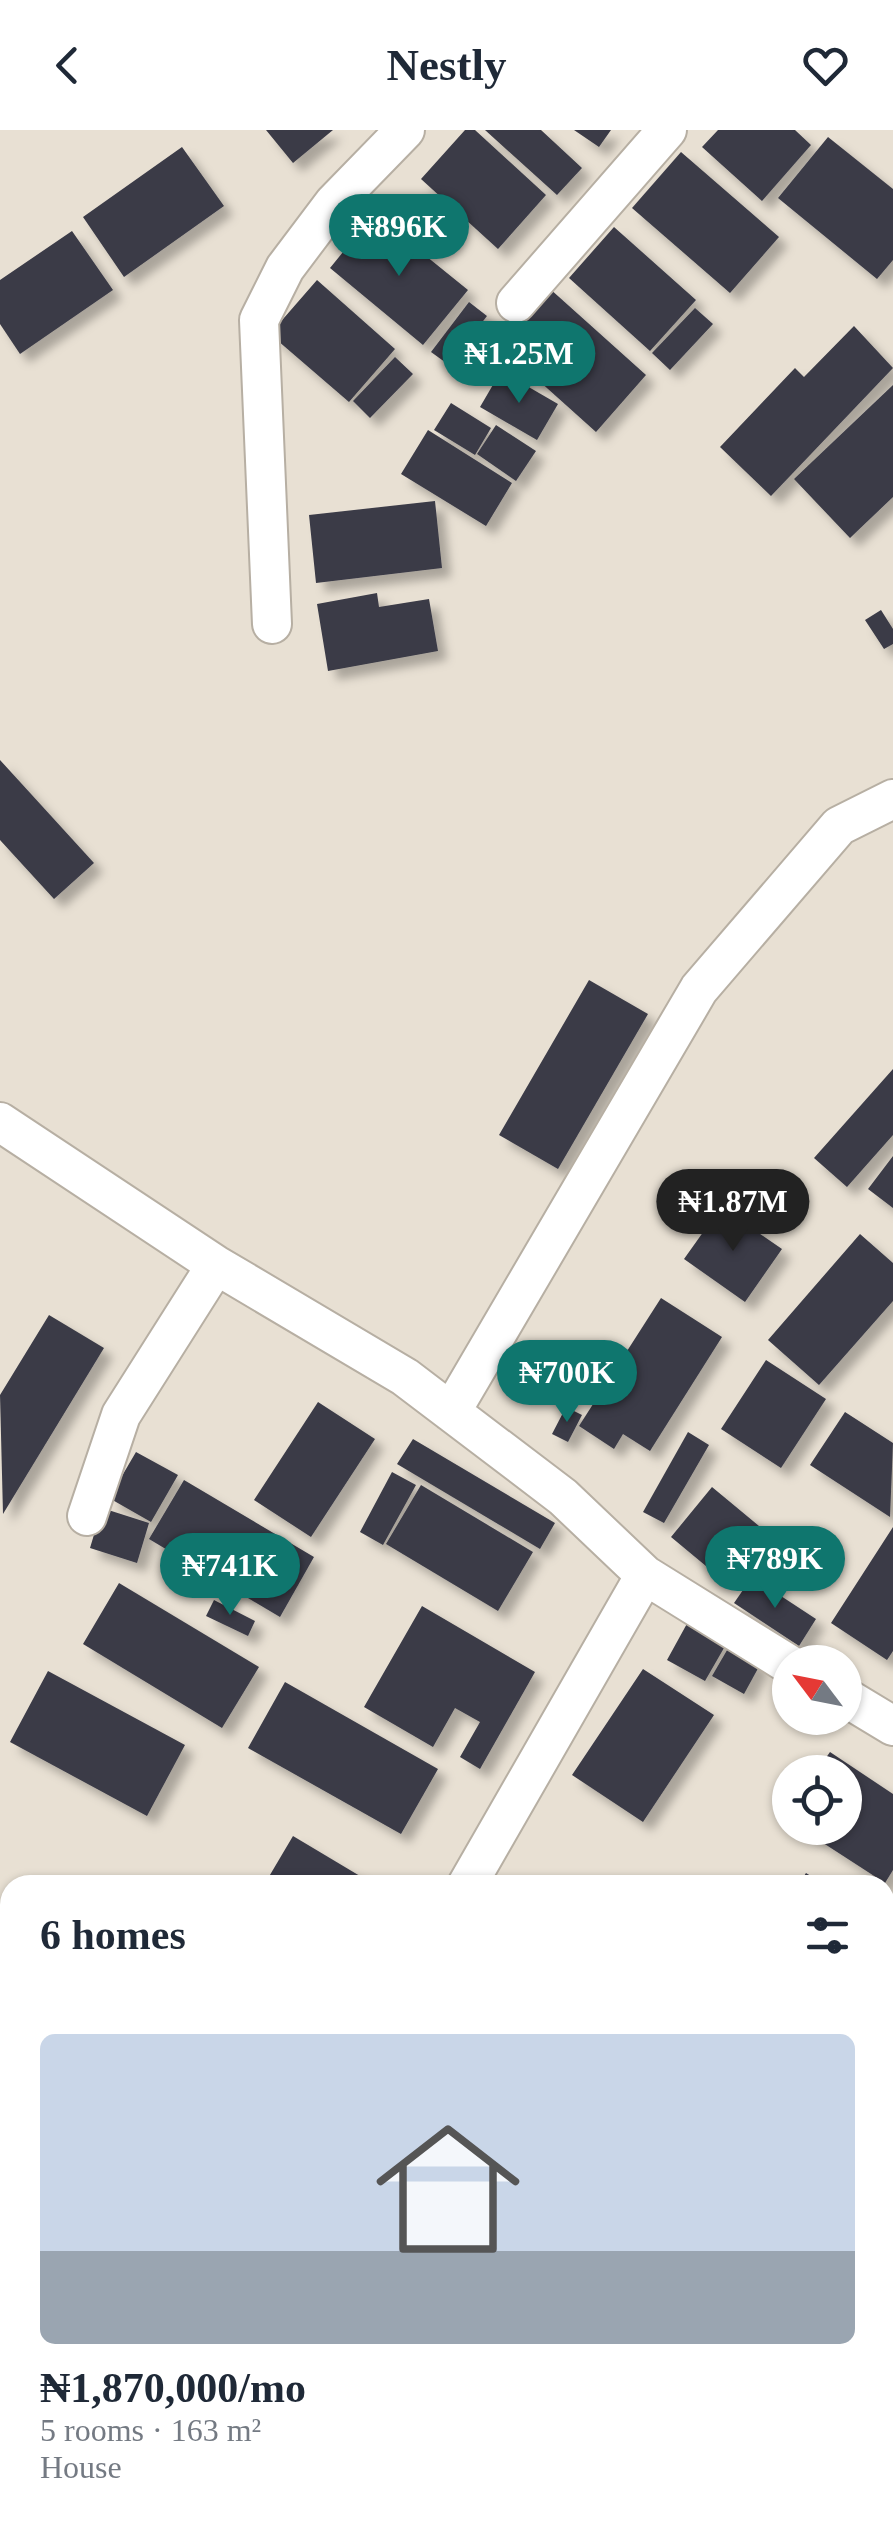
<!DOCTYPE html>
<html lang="en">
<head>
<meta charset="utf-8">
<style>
  :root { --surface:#fff; --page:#f6f6f7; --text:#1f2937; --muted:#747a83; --accent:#0f766e }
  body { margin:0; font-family:"Times New Roman",serif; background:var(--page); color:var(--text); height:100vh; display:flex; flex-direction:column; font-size:38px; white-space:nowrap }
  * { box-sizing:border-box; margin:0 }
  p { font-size:32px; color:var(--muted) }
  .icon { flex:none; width:55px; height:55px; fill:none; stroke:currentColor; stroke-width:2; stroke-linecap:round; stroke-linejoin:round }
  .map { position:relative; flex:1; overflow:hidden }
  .side { position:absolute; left:0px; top:1745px; width:895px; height:672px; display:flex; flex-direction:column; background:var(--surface); border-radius:30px 30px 0 0; box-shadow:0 2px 8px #0004 }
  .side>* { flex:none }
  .needle { width:65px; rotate:302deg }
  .fabs { position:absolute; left:772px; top:1515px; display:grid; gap:20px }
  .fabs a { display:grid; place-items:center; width:90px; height:90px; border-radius:50%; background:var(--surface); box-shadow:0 2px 8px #0004; font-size:50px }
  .price { position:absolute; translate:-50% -85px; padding:0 22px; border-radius:35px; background:var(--accent); color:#fff; font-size:32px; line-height:65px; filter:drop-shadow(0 2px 5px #0008) }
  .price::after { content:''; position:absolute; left:50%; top:60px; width:30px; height:22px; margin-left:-15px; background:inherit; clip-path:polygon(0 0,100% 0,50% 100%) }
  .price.current { background:#222; color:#fff }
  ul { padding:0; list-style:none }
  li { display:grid; align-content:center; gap:20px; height:530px; padding:0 40px }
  li span { display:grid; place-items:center; height:310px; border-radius:15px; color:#555 }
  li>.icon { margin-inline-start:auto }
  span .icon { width:180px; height:180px; fill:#fffc; stroke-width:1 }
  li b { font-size:42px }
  h2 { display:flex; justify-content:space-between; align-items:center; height:120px; padding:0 40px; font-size:42px }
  header { display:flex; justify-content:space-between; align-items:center; height:130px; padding:0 40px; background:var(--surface); font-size:45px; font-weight:700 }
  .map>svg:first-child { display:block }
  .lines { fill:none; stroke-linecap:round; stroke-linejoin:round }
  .stream { stroke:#3cabbf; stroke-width:12 }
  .building { fill:#3b3b47; filter:url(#shadow) }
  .minor-casing { stroke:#b7afa3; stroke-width:42 }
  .minor { stroke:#fff; stroke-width:38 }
</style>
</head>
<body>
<header><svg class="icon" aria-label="back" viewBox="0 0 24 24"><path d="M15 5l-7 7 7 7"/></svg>Nestly<svg class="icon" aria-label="heart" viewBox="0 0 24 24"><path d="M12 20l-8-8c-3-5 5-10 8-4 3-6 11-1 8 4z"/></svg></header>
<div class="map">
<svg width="893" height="2416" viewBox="0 0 893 2416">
  <defs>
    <filter id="shadow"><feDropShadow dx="9" dy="9" stdDeviation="5" flood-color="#0004"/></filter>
  </defs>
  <rect width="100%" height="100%" fill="#e8e0d3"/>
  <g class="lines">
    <path class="stream" d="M0,2094H10
      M362,2408L366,2416"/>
  </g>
  <path class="building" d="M266,0H333L293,33Z
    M465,0H475L546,65L498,119L421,49Z
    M485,0H541L582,38L557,65Z
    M574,0H611L599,17Z
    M718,0H795L811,15L762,71L702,17Z
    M828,7L893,59V130L877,149L778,68Z
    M182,17L224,76L124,147L83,87Z
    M681,22L779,107L730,163L632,78Z
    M374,84L468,160L423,215L330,138Z
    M614,97L696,170L650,221L569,148Z
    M72,101L113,160L20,224L0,194V150Z
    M317,150L395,219L349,272L270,204Z
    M549,158L646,245L596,302L499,215Z
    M469,172L487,186L449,235L431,222Z
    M695,178L713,194L670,240L652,223Z
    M854,196L893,238L771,366L720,317L795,238L804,247Z
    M395,227L413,244L370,288L353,271Z
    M501,241L558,274L537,310L480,277Z
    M893,255V367L850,408L794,349Z
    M451,273L491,298L475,325L434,300Z
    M496,295L536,321L516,351L477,324Z
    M428,300L512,353L486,396L401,344Z
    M435,371L442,438L316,453L309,385Z
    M377,463L379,477L429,469L438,521L328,541L317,474Z
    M881,480L893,499V514L884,519L865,490Z
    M0,630L94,733L54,769L0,710Z
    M589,850L648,884L558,1039L499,1005Z
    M893,939V1005L847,1057L814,1028Z
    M893,1026V1078L868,1059Z
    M721,1077L782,1119L745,1172L684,1129Z
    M860,1104L893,1133V1171L819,1255L768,1210Z
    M661,1168L722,1207L650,1321L623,1304L614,1319L579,1296Z
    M49,1185L104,1218L3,1384L0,1265Z
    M766,1230L826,1269L781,1338L721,1299Z
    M318,1272L375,1309L311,1407L254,1370Z
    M566,1277L582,1285L568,1312L552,1304Z
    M845,1282L893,1313L890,1387L810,1335Z
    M688,1302L709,1315L664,1393L643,1382Z
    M413,1309L555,1393L540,1419L397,1334Z
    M136,1322L178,1345L151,1392L109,1368Z
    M392,1342L416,1355L383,1415L360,1402Z
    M184,1350L314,1427L280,1487L149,1409Z
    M421,1355L533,1422L498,1481L386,1414Z
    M712,1357L759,1396L718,1446L671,1407Z
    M102,1378L149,1393L137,1433L90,1418Z
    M893,1397V1521L887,1530L831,1493Z
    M752,1447L816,1489L799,1516L734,1473Z
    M119,1453L259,1537L222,1598L83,1514Z
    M214,1470L255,1491L248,1506L206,1486Z
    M422,1476L535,1542L480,1639L460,1627L480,1592L455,1578L433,1617L364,1577Z
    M689,1490L728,1511L705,1551L667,1530Z
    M730,1515L761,1533L744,1564L712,1546Z
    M643,1539L714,1585L643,1692L572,1645Z
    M48,1541L185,1615L147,1686L10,1612Z
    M285,1552L438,1639L401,1704L248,1618Z
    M830,1622L893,1664V1740L885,1753L800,1698H845V1642H816Z
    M293,1706L370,1752L368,1755H264Z
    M806,1743L825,1755H798Z
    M885,1789L893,1794L891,1906L885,1902Z
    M10,1820V1857L0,1852V1838Z
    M885,2119L893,2120V2188L885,2186Z
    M885,2220L893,2222V2292L885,2291Z
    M0,2258H10V2372H0Z
    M885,2305L893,2308V2416L866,2408H885Z
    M42,2408H115L116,2416H42Z
    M430,2408H530L538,2416H438Z
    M564,2408H657L664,2416H572Z"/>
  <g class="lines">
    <defs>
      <path id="minor" d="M516,173L667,0
        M272,494L259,190L285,138L334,73L405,0
        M0,992L216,1135L405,1247L563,1367L645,1445L790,1535
        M451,1282L699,859L839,696L893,669
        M87,1386L121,1285L216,1135
        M845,1567L893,1596
        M467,1755L645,1445
        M885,2072L893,2057"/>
    </defs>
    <use href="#minor" class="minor-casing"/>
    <use href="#minor" class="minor"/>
  </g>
</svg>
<div class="fabs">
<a><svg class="needle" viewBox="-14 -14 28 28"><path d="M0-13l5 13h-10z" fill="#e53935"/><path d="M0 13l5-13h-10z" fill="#747a83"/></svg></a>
<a><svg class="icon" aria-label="locate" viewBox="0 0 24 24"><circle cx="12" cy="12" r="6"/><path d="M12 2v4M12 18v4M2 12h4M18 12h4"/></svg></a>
</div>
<b class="price" style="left:399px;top:149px">₦896K</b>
<b class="price" style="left:519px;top:276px">₦1.25M</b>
<b class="price current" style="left:733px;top:1124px">₦1.87M</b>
<b class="price" style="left:567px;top:1295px">₦700K</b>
<b class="price" style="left:775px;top:1481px">₦789K</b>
<b class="price" style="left:230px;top:1488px">₦741K</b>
<section class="side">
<h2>6 homes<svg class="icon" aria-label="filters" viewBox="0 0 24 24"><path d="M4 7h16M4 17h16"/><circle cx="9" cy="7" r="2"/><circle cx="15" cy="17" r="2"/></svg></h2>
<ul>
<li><span style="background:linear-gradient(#c9d6e8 70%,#9aa5b1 0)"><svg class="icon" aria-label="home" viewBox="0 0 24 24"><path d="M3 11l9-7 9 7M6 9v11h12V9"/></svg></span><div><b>₦1,870,000/mo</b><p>5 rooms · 163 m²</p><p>House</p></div></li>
</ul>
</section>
</div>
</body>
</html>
